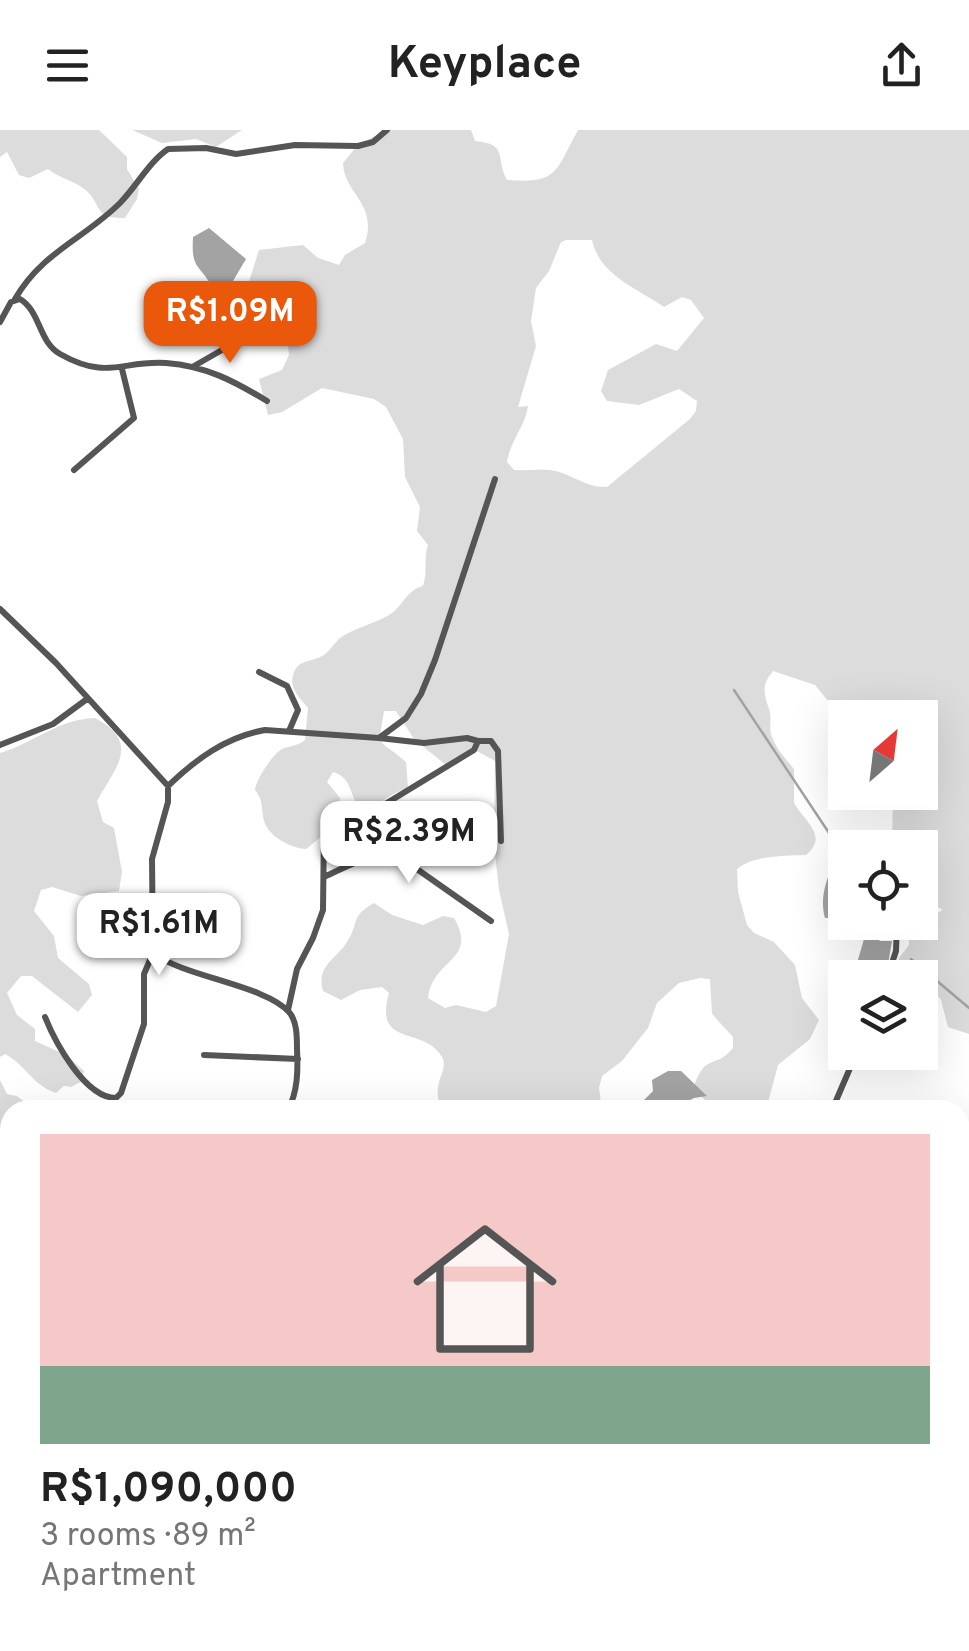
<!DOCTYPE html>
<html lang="en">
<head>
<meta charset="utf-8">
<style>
  :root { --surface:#fff; --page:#f6f6f6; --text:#222; --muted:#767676; --accent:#ea580c }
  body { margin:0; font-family:Overpass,sans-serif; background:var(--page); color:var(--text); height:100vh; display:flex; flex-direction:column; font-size:38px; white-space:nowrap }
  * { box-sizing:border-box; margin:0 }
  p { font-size:32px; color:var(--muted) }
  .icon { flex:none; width:55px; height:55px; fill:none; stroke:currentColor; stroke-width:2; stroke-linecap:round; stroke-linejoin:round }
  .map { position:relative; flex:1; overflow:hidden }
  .drawer { position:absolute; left:0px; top:970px; width:970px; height:552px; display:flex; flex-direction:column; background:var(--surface); border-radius:30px 30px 0 0; box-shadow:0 10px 40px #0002 }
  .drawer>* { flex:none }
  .needle { width:65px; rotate:28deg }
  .tools { position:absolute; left:828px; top:570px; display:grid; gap:20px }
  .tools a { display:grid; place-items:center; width:110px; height:110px; border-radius:0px; background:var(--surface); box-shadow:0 10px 40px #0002; font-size:50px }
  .price { position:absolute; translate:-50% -85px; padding:0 22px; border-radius:20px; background:#fff; color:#222; font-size:32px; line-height:65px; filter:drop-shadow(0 2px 5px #0008) }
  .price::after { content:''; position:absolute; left:50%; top:60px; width:30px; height:22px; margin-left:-15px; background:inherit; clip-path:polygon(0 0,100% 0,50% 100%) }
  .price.selected { background:var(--accent); color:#fff }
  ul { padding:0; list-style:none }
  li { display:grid; align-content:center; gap:20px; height:530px; padding:0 40px }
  li span { display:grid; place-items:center; height:310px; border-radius:0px; color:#555 }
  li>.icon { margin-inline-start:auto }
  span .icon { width:180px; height:180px; fill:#fffc; stroke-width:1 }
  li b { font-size:42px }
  header { display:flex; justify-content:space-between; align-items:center; height:130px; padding:0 40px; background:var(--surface); font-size:45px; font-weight:700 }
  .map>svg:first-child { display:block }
  .green { fill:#dcdcdc; fill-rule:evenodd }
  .water { fill:#a3a3a3 }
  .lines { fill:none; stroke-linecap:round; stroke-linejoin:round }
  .stream { stroke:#a3a3a3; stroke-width:2.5 }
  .minor { stroke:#555; stroke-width:6 }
  .tertiary { stroke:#555; stroke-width:8 }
</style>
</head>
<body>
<header><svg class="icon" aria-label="menu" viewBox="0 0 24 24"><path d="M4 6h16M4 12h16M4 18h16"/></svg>Keyplace<svg class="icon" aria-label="share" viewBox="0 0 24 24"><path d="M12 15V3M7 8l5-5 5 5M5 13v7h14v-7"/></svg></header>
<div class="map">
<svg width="969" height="1521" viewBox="0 0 969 1521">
  <rect width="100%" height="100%" fill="#fff"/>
  <path class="green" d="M0,0H99L127,27V39L139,59L137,69L125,88C91,89 103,72 83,58C72,50 59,48 48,39L29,48L19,45L7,22L0,27Z
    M132,0H242L216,17L196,9L162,13Z
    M386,0H471L475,11C509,14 495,28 507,50C558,54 555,42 578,0H969V904L948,897L941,870L929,854L920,857V848L896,847L899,828L909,815V797L943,780L920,767V718L894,717L892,711L893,663L920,662V588L852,587L829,572L815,555L773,541C761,555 764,564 769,579C772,587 769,597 771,604C776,619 785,628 794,639V673C805,692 829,706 806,725C785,726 753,725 737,739L738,762L747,795L754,803L774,812L795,835L802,868L819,890L810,909L778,935L766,980H717L693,960C705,921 714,941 733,918V907L712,884L710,849L700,848L679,853L657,873L648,898L622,931L602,946L599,958L602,980H443C428,955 450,941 442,927C424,895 373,919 389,863L382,857L360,860L341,870L323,861C316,835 336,830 347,812C360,793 349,787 374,773L392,785L423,795L443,786L454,788C479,831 432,829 428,868L445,878L456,875L486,882L496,876L509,804L499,760L494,714L495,631L477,621L447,636L414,609L396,581H384C378,621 376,606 406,632L408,658C387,664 380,676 363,681C348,668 354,648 333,642L327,652L340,668L339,679L331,686L322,706L306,719C291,718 269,707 264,691C261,679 264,671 255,660C256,649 273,624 282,619C291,615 296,617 305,610L308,578C300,568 289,559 293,545C298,528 312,533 324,525C330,521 334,513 340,508C354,498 374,494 389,485C404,476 405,461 423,456C428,442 423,429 428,415L417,401L420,377L405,347L403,309L386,277L374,269L322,258L282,282L268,285L259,249L282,240L289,225L288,216L249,175L251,171L246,161L259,120L303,115L318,128L339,135L345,125L365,113C378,73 344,64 343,33L357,16ZM566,110H592C600,146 637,158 664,177L682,167L691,170L704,188L677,221L656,214L608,240L601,261L607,271L639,275L679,259L697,271L696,281L690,289L607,357C585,358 570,342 549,340C538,339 526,341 514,340L507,332C510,311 525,297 528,276L518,277L536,216L531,191L536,158L549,141L561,112Z
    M95,588C142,613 115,638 97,671L103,692L114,698L122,742L119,761L81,766L52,757L41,760L34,781L54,806L58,828L89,854L92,865L78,882L32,846H21L7,863L17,885L35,899V911L66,925L84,941L81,952L71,957L64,956L56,963C32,955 26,935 5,924L0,927V623C34,613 58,589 95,588Z
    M0,950L7,964L17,966L33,978L46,980H10V1172L0,1157Z
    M960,1403L969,1404V1521H685L674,1513L960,1512Z
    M95,1512L257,1513V1521H92Z"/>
  <path class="water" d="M209,98L246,129L230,156L213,158C199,133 191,140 193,107Z
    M852,708L858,710V717L845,718V788H825C817,762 834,726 852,708Z
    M873,804L880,811H892L887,840L876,847L857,833L864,809Z
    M668,941H681L707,966L694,968L670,980H610L609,976L640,974L653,961L652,950Z"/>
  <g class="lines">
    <path class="stream" d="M734,560L841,721
      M860,792L870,808
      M911,829L969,878"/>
    <path class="minor" d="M15,169C42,122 84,109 120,73C136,57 149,32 168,19L206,18L236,24L295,15L358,16L373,12L387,0
      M0,192L11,172L20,169C41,182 38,211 60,224C108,251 122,230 166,233C206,236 234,251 267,271
      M194,236L250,204
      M74,340L134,288L122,239
      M0,479L56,533L168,656
      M259,542L287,556L298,580L289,601
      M478,611H491L498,621L501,711
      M0,615L53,594L87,569
      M168,656C196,629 226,607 265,600L379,608L406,588L421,564L435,530L495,349
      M168,656V672L152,729L153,823C184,847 265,855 289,882C297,891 297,907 297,919C298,940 298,961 288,980
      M324,747C349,736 377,717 404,730L491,791
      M887,848L896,821L897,792
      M288,880L297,839L313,808L323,780L324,697L333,690L377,679L474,620L478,611L467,608L424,613L379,608
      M45,887C55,912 85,968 116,968L121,963L144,894V844L153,823
      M204,925L298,929
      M832,980L857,922
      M960,1173L969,1178
      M0,1175L10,1182
      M0,1239L10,1231
      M0,1278L10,1282
      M0,1443L10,1447
      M423,1512L426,1521
      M585,1512L589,1521
      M5,1521L10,1512"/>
    <path class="tertiary" d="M960,1399L969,1397
      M486,1521L498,1512"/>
  </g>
</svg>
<div class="tools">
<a><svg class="needle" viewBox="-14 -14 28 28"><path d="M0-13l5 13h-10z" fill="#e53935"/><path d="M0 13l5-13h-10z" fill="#767676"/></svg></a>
<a><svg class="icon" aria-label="locate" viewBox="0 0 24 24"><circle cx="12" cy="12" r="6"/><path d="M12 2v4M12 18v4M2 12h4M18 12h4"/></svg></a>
<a><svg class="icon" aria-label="layers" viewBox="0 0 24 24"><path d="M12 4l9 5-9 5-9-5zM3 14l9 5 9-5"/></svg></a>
</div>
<b class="price selected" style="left:230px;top:236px">R$1.09M</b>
<b class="price" style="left:409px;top:756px">R$2.39M</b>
<b class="price" style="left:159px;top:848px">R$1.61M</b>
<section class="drawer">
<ul>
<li><span style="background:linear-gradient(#f6c9c9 75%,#7fa58c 0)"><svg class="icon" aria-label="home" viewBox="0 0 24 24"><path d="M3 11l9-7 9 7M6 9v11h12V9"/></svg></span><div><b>R$1,090,000</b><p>3 rooms · 89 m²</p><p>Apartment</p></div></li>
</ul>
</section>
</div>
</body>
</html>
